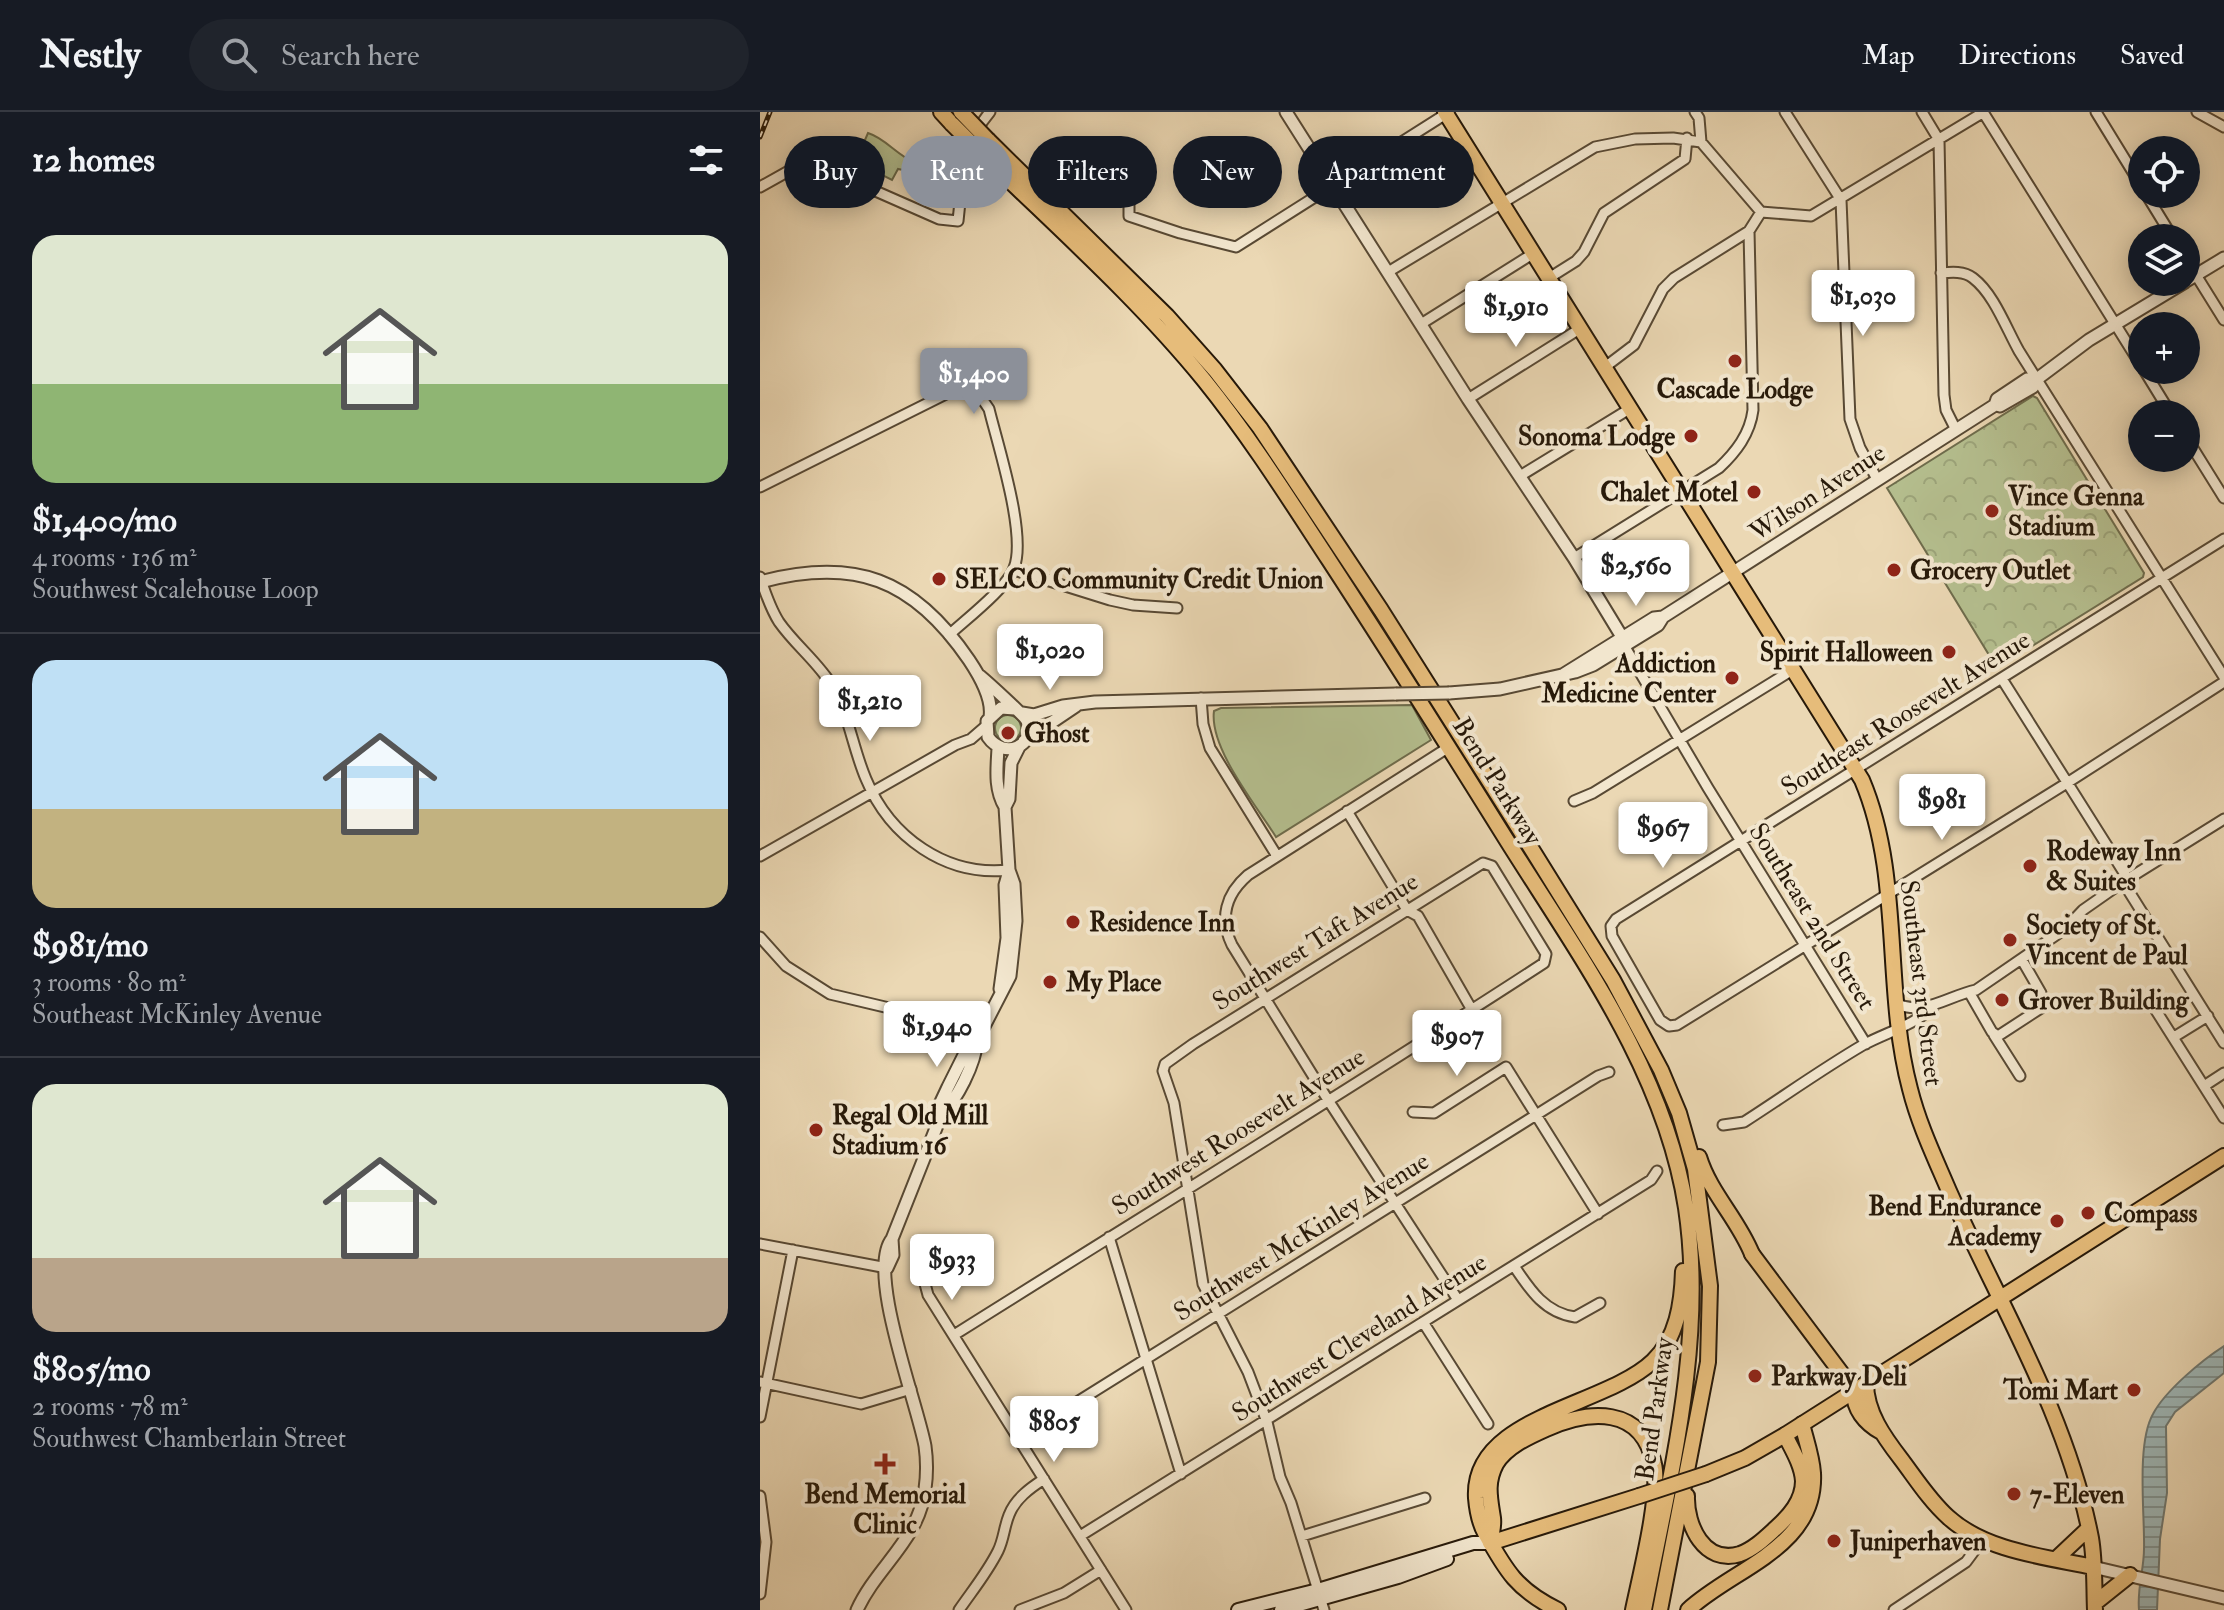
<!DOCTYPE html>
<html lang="en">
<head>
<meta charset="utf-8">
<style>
  :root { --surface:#171b24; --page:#20242c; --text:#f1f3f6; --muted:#9ea1a6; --line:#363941; --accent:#8c9099 }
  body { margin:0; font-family:"IM FELL Double Pica",serif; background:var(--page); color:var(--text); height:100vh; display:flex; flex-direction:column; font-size:30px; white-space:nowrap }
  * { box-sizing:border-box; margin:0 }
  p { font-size:26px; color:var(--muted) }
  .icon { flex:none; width:44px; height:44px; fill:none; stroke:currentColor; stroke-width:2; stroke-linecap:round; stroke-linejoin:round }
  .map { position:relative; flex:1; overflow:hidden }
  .sheet { display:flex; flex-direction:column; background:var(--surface); width:760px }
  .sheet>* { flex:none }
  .top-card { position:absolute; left:24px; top:24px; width:760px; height:72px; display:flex; gap:16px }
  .controls { position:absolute; left:1368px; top:24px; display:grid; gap:16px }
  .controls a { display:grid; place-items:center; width:72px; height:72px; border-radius:50%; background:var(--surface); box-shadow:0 4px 20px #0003; font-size:40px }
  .price { position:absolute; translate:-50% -68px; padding:0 18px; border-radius:8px; background:#fff; color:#222; font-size:26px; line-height:52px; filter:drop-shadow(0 2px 4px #0008) }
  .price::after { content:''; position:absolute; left:50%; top:48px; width:24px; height:18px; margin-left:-12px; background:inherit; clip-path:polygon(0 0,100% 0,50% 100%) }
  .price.on { background:var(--accent); color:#fff }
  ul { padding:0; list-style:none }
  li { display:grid; align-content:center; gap:16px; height:424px; padding:0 32px }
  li+li { border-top:2px solid var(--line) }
  li span { display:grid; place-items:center; height:248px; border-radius:24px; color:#555 }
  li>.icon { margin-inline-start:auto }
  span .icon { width:144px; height:144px; fill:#fffc; stroke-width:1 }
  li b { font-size:34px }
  h2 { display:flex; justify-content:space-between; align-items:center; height:96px; padding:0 32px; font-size:34px }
  .tag { padding:0 28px; border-radius:36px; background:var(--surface); box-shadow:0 4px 20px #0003; font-size:28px; line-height:72px }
  .tag.on { background:var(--accent); color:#fff }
  header { display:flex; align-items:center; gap:48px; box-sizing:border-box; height:112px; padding:0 40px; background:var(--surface); border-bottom:2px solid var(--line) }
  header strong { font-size:38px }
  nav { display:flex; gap:44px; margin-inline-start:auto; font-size:28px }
  .search { width:560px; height:72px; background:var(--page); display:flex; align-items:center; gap:20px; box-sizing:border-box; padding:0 28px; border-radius:44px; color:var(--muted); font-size:30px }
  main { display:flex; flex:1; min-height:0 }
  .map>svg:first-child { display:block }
  .green { fill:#b5bf8f; stroke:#6e6c4c; stroke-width:2 }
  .park { fill:url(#park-crowns); stroke:#6e6c4c; stroke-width:2 }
  .water { fill:url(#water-rules); stroke:#6e7872; stroke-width:2 }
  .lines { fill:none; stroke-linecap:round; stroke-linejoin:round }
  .minor-casing { stroke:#584934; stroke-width:13 }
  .tertiary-casing { stroke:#584934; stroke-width:15 }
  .secondary-casing { stroke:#271909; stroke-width:16 }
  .primary-casing { stroke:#271909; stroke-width:18 }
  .trunk-casing { stroke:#271909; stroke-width:18 }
  .minor { stroke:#f2e6ce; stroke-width:9 }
  .tertiary { stroke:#f2e6ce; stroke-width:11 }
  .secondary { stroke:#f2e6ce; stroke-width:12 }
  .primary { stroke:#e6bc7a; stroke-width:14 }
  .trunk { stroke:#e6bc7a; stroke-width:14 }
  .rail-casing { stroke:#271909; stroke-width:5 }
  .rail { stroke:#f2e6ce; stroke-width:2; stroke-dasharray:6; stroke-linecap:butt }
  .tertiary-bridge-casing { stroke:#584934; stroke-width:15; stroke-linecap:butt }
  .primary-bridge-casing { stroke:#271909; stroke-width:18; stroke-linecap:butt }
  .trunk-bridge-casing { stroke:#271909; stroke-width:18; stroke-linecap:butt }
  .tertiary-bridge { stroke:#f2e6ce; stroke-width:11 }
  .primary-bridge { stroke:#e6bc7a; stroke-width:14 }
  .trunk-bridge { stroke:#e6bc7a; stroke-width:14 }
  .poi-dot { fill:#8f2418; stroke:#f2e6ce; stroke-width:3 }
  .labels { text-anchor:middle; stroke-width:8; stroke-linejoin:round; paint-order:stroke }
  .poi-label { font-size:26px; font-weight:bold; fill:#271909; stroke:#f2e6ce; text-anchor:start }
  .street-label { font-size:26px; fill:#271909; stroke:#f2e6ce }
</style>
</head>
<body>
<header>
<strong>Nestly</strong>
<div class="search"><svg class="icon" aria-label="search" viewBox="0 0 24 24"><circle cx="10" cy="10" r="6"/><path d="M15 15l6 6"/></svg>Search here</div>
<nav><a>Map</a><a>Directions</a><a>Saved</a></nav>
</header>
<main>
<section class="sheet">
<h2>12 homes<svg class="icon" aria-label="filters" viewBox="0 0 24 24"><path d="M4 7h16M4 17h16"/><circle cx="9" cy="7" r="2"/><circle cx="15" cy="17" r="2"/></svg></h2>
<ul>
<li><span style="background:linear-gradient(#dfe7d0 60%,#8fb573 0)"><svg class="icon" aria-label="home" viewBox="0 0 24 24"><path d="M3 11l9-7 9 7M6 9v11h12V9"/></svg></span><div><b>$1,400/mo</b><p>4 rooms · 136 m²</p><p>Southwest Scalehouse Loop</p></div></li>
<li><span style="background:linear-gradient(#bfe0f5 60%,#c2b280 0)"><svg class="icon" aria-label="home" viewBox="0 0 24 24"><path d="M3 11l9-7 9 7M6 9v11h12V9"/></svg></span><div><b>$981/mo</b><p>3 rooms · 80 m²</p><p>Southeast McKinley Avenue</p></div></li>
<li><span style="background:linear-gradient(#dfe7d0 70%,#b9a48a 0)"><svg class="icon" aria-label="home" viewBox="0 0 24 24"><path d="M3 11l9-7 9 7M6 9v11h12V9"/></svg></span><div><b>$805/mo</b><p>2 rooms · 78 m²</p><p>Southwest Chamberlain Street</p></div></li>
</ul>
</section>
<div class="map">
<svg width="1464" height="1498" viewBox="0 0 1464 1498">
  <defs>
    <pattern id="park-crowns" width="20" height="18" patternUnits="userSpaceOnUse" patternTransform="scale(2)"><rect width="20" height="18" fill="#b5bf8f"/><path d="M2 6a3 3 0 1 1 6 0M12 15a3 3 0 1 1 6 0" fill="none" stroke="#9ca47a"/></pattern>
    <pattern id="water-rules" width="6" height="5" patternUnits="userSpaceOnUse" patternTransform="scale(2)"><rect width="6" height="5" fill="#9db7b8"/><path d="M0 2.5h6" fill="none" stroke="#809494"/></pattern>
  </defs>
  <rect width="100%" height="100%" fill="#ebd8b4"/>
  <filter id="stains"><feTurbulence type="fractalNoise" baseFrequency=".0025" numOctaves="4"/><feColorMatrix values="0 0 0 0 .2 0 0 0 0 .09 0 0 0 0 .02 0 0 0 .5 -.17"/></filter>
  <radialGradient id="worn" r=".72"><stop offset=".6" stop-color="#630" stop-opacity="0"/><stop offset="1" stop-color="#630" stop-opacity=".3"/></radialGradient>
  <path class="green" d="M108,21C125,26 138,44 154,50L156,58L152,60L138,57L132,68L84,44L85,36L98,28H105Z
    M652,593L671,628L516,725C496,693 449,636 454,599L461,596Z
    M235 616a13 13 0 1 1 26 0a13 13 0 1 1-26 0Z"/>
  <path class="park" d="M1273,284L1277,286L1384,461L1383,465L1237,556L1127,376Z"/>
  <path class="water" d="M1464,1234V1261L1415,1300L1406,1314L1407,1381L1400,1427L1397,1498H1379C1377,1475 1384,1458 1384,1437C1385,1403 1376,1332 1393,1302C1405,1279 1442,1248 1464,1234Z"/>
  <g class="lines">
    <defs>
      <path id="minor" d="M935,0L939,6L941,30
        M1025,0L1081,88L1090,307L1100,336L1117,367
        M1162,0L1179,28L1184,283L1186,298L1196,318
        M1223,0L1382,255
        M1336,0L1382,75
        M1437,0L1464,15
        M0,75L43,51L54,52L179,107L198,109C202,72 204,29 230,0
        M1386,82L1413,126
        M369,84V104L420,121L476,135L689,0
        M1426,147L1464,208
        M628,160L835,35L875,27L913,26L941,30L1001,100L1051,104L1224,0
        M1181,161C1192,160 1204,159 1213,166C1234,182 1246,216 1259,239L1464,565
        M789,166L816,149L824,140L844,101L925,47L927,26
        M661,212L774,141
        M845,255L874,233L903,177L914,166L989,119
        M1384,258L1411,302
        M708,287L821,216
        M1426,325L1464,386
        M760,364L871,296
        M0,375L194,278C213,277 219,281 229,297C238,334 267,423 254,456C247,476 205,508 189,523
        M1464,427L856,807L851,814L852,824L900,908L909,914L917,913L1307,671L1464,570
        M814,446L959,356C976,340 990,322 993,298L989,119L1001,100
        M254,458L350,488L373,493L417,496
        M0,465C5,480 10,496 19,510C35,533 59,551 73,575C89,603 93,637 106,667C130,725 186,765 249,758
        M865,535L948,676L1106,932
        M1242,567L1368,767
        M441,586L443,612L450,636L517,744
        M689,635L488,763C466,782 459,806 472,833L568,988L698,1188
        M814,689L833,681L1034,557
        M587,699L647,798L658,804L712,898
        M0,744L195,633L211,627L226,614
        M1363,770L1464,931
        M0,825L26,854L70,882L163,904L217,928
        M1209,880L1232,920L1238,924L1281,896V881L1262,848
        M1137,892C1165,904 1188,884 1216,878L1305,817L1323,798L1363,770L1464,707
        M1395,897L1464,1006
        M1234,923L1260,964
        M1414,925L1448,904
        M1444,974L1464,961
        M653,1000L674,1001L746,955L838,1102
        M963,1013L984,1010C1023,985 1062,957 1103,933C1127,920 1153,914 1173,895
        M349,1125L421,1362
        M0,1132L127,1156
        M754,1154C770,1178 785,1201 815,1205L840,1191
        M164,1168L168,1183L366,1498
        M663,1210L728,1312
        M194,1223C391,1099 589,978 784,851L786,842L732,754L723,751L433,932L405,952L403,959L414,991L443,1172L488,1260L507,1310L520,1365L531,1391L564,1498
        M0,1270L101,1292L151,1277
        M0,1305L33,1138
        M258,1327L776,1003L838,964L849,960
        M0,1384L6,1430L0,1482
        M320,1424L891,1068L897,1059
        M542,1424L665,1386
        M199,1498C212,1479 227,1461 238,1439C244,1427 244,1415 249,1403C255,1387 270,1376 284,1367
        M260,1498L304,1481L341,1458
        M1134,1498L1206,1450L1223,1427"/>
      <path id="tertiary" d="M526,0L708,287L814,446L862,525
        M1426,169L1464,146
        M1236,293L1240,294L1273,275L1277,267L1329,228L1425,170
        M0,470C94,445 153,466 209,548C219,563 233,586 230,605
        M804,562L894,506L903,505L1235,293L1237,287L1267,267H1277
        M220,564C226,569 265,604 267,609C277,634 244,648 228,625L227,609L241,596L255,597
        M689,581L740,577L815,560L833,553L898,513L903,505
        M262,601L274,603L303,594L335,590L636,582
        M264,629L316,594
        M238,636C237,656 234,677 245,695
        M240,877L247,826L245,773L249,759
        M180,1005C197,987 215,953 217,928
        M127,1156L133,1143L132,1127
        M1333,1455L1464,1486
        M97,1498C117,1454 159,1428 165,1377C167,1363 167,1348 165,1334C157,1290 106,1159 132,1127L180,1006V992L188,975L207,937L217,928L250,864L256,809L254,772L249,758L245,695L249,687L251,651L259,635"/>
      <path id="secondary" d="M478,1498L558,1478L713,1431H730
        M521,1498L638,1465L687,1447"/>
      <path id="primary" d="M685,0L1102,668C1143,765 1123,876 1150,977C1159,1013 1175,1046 1189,1079C1239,1192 1307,1302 1331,1426C1335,1449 1334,1474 1335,1498
        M992,1142L1094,1278
        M1106,1271C1106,1300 1124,1325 1141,1347C1156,1367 1170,1389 1188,1405C1225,1439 1286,1445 1333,1455
        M1094,1278C1093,1297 1105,1311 1121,1320
        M946,1362L985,1346L1025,1323L1464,1044
        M730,1431L879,1384
        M1296,1447L1329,1416
        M1335,1491L1370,1463"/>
      <path id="trunk" d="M181,0L192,12
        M228,28L407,204L455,258L500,316L621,498L753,707L853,868L901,958L919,1001L935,1057L950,1174L948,1250L900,1498
        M225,45C299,117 378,187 444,268C490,325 529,387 569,448C629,540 688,634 746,727C818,842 905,959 926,1096C946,1230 909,1367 884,1498
        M939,1045C950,1081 978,1107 992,1142
        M927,1384C926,1413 944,1453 980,1442C994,1437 1005,1426 1016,1416C1029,1404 1043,1389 1043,1369C1042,1353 1032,1337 1025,1323
        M730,1430C732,1422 734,1413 733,1406C730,1386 726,1371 736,1352C746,1335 768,1325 786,1317C829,1298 882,1293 894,1352C901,1382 880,1464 873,1498
        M798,1498C757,1478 746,1459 725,1421C719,1410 717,1398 716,1386C711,1304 845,1295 893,1249C917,1226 922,1191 923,1159
        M928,1498C973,1456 1057,1436 1053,1361C1052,1345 1046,1328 1042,1312"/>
    </defs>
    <use href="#minor" class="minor-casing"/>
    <use href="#tertiary" class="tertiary-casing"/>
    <use href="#secondary" class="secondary-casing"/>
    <use href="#primary" class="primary-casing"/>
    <use href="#trunk" class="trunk-casing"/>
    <use href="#minor" class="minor"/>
    <use href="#tertiary" class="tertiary"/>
    <use href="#secondary" class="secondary"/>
    <use href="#primary" class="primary"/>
    <use href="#trunk" class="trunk"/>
    <defs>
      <path id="rail" d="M0,25L10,0
        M188,82L204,0"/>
    </defs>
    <use href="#rail" class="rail-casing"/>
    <use href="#rail" class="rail"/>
    <defs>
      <path id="tertiary-bridge" d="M636,582L689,581"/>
      <path id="primary-bridge" d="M879,1384L946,1362"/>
      <path id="trunk-bridge" d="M201,0L228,28
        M192,12L225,45"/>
    </defs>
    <use href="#tertiary-bridge" class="tertiary-bridge-casing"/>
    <use href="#primary-bridge" class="primary-bridge-casing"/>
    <use href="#trunk-bridge" class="trunk-bridge-casing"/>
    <use href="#tertiary-bridge" class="tertiary-bridge"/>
    <use href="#primary-bridge" class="primary-bridge"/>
    <use href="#trunk-bridge" class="trunk-bridge"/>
  </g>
  <g class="poi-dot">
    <circle cx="975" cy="249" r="8"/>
    <circle cx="931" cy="324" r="8"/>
    <circle cx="994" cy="380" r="8"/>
    <circle cx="1232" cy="399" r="8"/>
    <circle cx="1134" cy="458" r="8"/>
    <circle cx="179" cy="467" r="8"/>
    <circle cx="1189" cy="540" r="8"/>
    <circle cx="972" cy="566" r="8"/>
    <circle cx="248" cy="621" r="8"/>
    <circle cx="1270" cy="754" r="8"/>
    <circle cx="313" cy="810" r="8"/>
    <circle cx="1250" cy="828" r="8"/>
    <circle cx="290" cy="870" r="8"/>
    <circle cx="1242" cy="888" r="8"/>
    <circle cx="56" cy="1018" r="8"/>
    <circle cx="1328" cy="1101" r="8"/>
    <circle cx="1297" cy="1109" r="8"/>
    <circle cx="995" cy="1264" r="8"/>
    <circle cx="1374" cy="1278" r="8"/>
    <path d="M121 1340h8v8h8v8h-8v8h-8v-8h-8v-8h8z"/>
    <circle cx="1254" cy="1382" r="8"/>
    <circle cx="1074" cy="1429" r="8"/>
  </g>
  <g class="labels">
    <g class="poi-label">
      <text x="975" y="286" text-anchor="middle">Cascade Lodge</text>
      <text x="915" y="333" text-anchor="end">Sonoma Lodge</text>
      <text x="978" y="389" text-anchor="end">Chalet Motel</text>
      <text x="1248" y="393">Vince Genna<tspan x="1248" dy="30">Stadium</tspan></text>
      <text x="1150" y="467">Grocery Outlet</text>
      <text x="195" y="476">SELCO Community Credit Union</text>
      <text x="1173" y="549" text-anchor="end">Spirit Halloween</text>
      <text x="956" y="560" text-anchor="end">Addiction<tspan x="956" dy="30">Medicine Center</tspan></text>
      <text x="264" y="630">Ghost</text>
      <text x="1286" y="748">Rodeway Inn<tspan x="1286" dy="30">&amp; Suites</tspan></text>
      <text x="329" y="819">Residence Inn</text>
      <text x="1266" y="822">Society of St.<tspan x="1266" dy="30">Vincent de Paul</tspan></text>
      <text x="306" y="879">My Place</text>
      <text x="1258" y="897">Grover Building</text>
      <text x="72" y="1012">Regal Old Mill<tspan x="72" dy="30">Stadium 16</tspan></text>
      <text x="1281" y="1103" text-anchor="end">Bend Endurance<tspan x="1281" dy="30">Academy</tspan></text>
      <text x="1344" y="1110">Compass</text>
      <text x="1011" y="1273">Parkway Deli</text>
      <text x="1358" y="1287" text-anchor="end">Tomi Mart</text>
      <text x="125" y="1391" text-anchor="middle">Bend Memorial<tspan x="125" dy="30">Clinic</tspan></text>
      <text x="1270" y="1391">7-Eleven</text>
      <text x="1090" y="1438">Juniperhaven</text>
    </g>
    <g class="street-label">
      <text transform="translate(1057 380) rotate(-33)" y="9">Wilson Avenue</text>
      <text transform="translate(1145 601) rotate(-32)" y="9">Southeast Roosevelt Avenue</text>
      <text transform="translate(738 669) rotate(58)" y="9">Bend Parkway</text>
      <text transform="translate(1053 804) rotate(58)" y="9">Southeast 2nd Street</text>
      <text transform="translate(555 829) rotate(-32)" y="9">Southwest Taft Avenue</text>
      <text transform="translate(1162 871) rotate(83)" y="9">Southeast 3rd Street</text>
      <text transform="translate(478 1019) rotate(-32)" y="9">Southwest Roosevelt Avenue</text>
      <text transform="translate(541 1124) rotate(-32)" y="9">Southwest McKinley Avenue</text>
      <text transform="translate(599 1225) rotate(-32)" y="9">Southwest Cleveland Avenue</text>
      <text transform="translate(894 1297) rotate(-82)" y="9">Bend Parkway</text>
    </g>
  </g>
  <rect width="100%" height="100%" filter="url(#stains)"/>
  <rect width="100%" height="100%" fill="url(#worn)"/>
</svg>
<div class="controls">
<a><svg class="icon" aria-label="locate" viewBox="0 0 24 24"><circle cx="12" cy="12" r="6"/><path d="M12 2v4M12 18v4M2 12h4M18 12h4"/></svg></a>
<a><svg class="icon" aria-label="layers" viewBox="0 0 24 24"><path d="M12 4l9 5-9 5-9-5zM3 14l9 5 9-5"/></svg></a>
<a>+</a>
<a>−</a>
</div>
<b class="price" style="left:1103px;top:226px">$1,030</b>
<b class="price" style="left:756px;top:237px">$1,910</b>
<b class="price on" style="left:214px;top:304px">$1,400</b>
<b class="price" style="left:876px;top:496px">$2,560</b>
<b class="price" style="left:290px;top:580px">$1,020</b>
<b class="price" style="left:110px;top:631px">$1,210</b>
<b class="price" style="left:1182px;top:730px">$981</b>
<b class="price" style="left:903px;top:758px">$967</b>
<b class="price" style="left:177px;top:957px">$1,940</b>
<b class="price" style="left:697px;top:966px">$907</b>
<b class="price" style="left:192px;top:1190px">$933</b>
<b class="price" style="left:294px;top:1352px">$805</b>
<div class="top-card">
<a class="tag">Buy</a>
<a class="tag on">Rent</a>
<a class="tag">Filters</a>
<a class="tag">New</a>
<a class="tag">Apartment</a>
</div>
</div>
</main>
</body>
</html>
